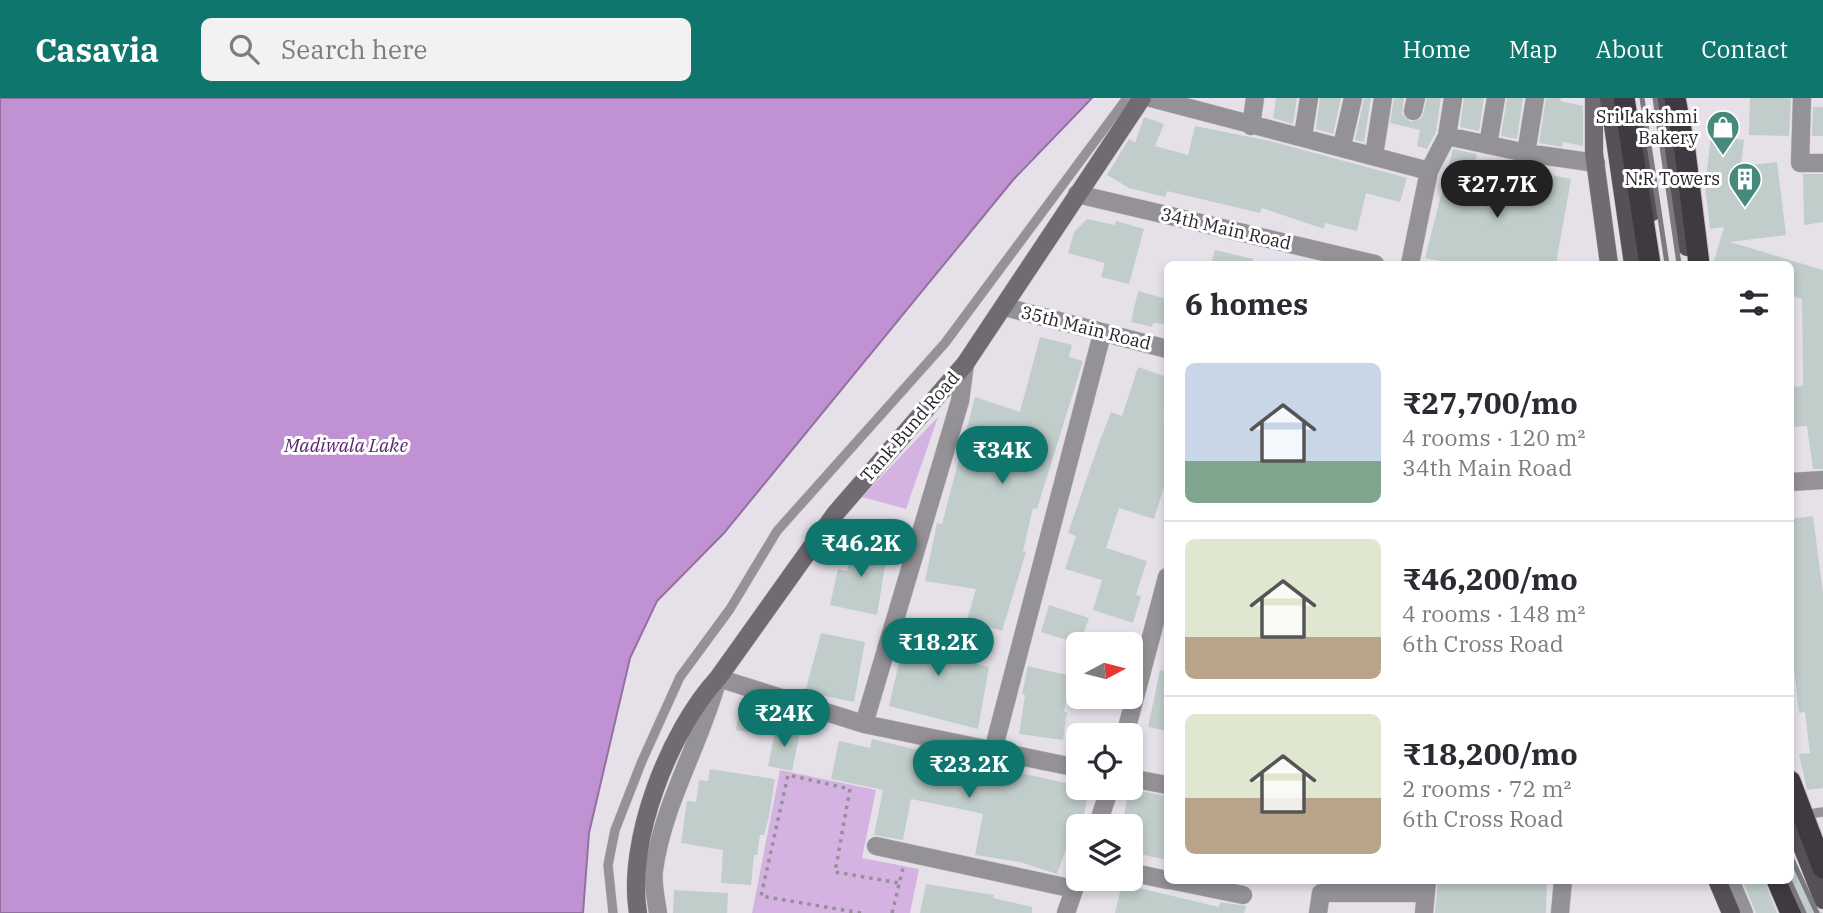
<!DOCTYPE html>
<html lang="en">
<head>
<meta charset="utf-8">
<style>
  :root { --surface:#fff; --page:#f2f2f3; --text:#2b2b33; --muted:#7c7c81; --line:#e1e1e2; --accent:#0f766e }
  body { margin:0; font-family:"IBM Plex Serif",serif; background:var(--page); color:var(--text); height:100vh; display:flex; flex-direction:column; font-size:26px; white-space:nowrap }
  * { box-sizing:border-box; margin:0 }
  p { font-size:23px; color:var(--muted) }
  .icon { flex:none; width:38px; height:38px; fill:none; stroke:currentColor; stroke-width:2; stroke-linecap:round; stroke-linejoin:round }
  .map { position:relative; flex:1; overflow:hidden }
  .details { position:absolute; left:1164px; top:163px; width:630px; height:623px; display:flex; flex-direction:column; background:var(--surface); border-radius:10px; box-shadow:0 4px 10px #0003 }
  .details>* { flex:none }
  .needle { width:46px; rotate:83deg }
  .buttons { position:absolute; left:1066px; top:534px; display:grid; gap:14px }
  .buttons a { display:grid; place-items:center; width:77px; height:77px; border-radius:10px; background:var(--surface); box-shadow:0 4px 10px #0003; font-size:35px }
  .price { position:absolute; translate:-50% -60px; padding:0 16px; border-radius:24px; background:var(--accent); color:#fff; font-size:23px; line-height:46px; filter:drop-shadow(0 2px 4px #0008) }
  .price::after { content:''; position:absolute; left:50%; top:42px; width:21px; height:16px; margin-left:-10px; background:inherit; clip-path:polygon(0 0,100% 0,50% 100%) }
  .price.selected { background:#222; color:#fff }
  ul { padding:0; list-style:none }
  li { display:flex; align-items:center; gap:21px; height:175px; padding:0 21px }
  li+li { border-top:2px solid var(--line) }
  li span { display:grid; place-items:center; flex:none; width:196px; height:140px; border-radius:10px; color:#555 }
  li>.icon { margin-inline-start:auto }
  span .icon { width:84px; height:84px; fill:#fffc; stroke-width:1 }
  li b { font-size:30px }
  h2 { display:flex; justify-content:space-between; align-items:center; height:84px; padding:0 21px; font-size:30px }
  header { display:flex; align-items:center; gap:42px; box-sizing:border-box; height:98px; padding:0 35px; background:var(--accent); color:#fff }
  header strong { font-size:33px }
  nav { display:flex; gap:38px; margin-inline-start:auto; font-size:24px }
  .search { width:490px; height:63px; background:var(--page); display:flex; align-items:center; gap:18px; box-sizing:border-box; padding:0 24px; border-radius:10px; color:var(--muted); font-size:26px }
  .map>svg:first-child { display:block }
  .green { fill:#d4b3e3 }
  .water { fill:#c092d4; stroke:#9271a1; stroke-width:2 }
  .building { fill:#c0cdca }
  .lines { fill:none; stroke-linecap:round; stroke-linejoin:round }
  .lane-casing { stroke:#c4bec6; stroke-width:10 }
  .street-casing { stroke:#c4bec6; stroke-width:19 }
  .secondary-casing { stroke:#c4bec6; stroke-width:19 }
  .primary-casing { stroke:#c4bec6; stroke-width:19 }
  .highway-casing { stroke:#c4bec6; stroke-width:23 }
  .path { stroke:#959097; stroke-width:3.5; stroke-dasharray:3.5 5; stroke-linecap:butt }
  .lane { stroke:#949296; stroke-width:9 }
  .street { stroke:#949296; stroke-width:18 }
  .secondary { stroke:#6f6b71; stroke-width:18 }
  .primary { stroke:#555157; stroke-width:18 }
  .highway { stroke:#3f3a41; stroke-width:21 }
  .rail { stroke:#7d797f; stroke-width:5 }
  .labels { text-anchor:middle; stroke-width:6; stroke-linejoin:round; paint-order:stroke }
  .poi-label { font-size:18px; fill:#282529; stroke:#fff; text-anchor:end }
  .street-label { font-size:18px; fill:#282529; stroke:#fff }
  .water-label { font-size:19px; font-style:italic; fill:#5a2270; stroke:#fff }
</style>
</head>
<body>
<header>
<strong>Casavia</strong>
<div class="search"><svg class="icon" aria-label="search" viewBox="0 0 24 24"><circle cx="10" cy="10" r="6"/><path d="M15 15l6 6"/></svg>Search here</div>
<nav><a>Home</a><a>Map</a><a>About</a><a>Contact</a></nav>
</header>
<div class="map">
<svg width="1823" height="815" viewBox="0 0 1823 815">
  <rect width="100%" height="100%" fill="#e6e0e9"/>
  <path class="green" d="M938,319L906,411L862,399Z
    M780,672L876,692L862,760L919,771L910,815H752Z"/>
  <path class="water" d="M0,0H1092L1013,82L724,435L657,503L630,560L589,735L583,815H0Z"/>
  <path class="building" d="M1276,0H1297L1293,26L1273,20Z
    M1320,0H1341L1333,36L1316,31Z
    M1364,0H1371L1364,44L1355,42Z
    M1394,0H1404L1402,16L1411,24L1422,20L1427,0H1441L1436,34L1427,51L1417,48L1420,32L1390,25Z
    M1464,0H1484L1479,33L1460,29Z
    M1507,0H1523L1517,41L1501,38Z
    M1546,0H1561L1560,3L1583,8V48L1563,44L1562,49L1539,45Z
    M1750,0H1791L1789,38L1749,37Z
    M1813,9H1823V38H1812Z
    M1144,19L1164,26L1155,48L1188,57L1195,28L1270,43L1407,80L1400,104L1366,95L1357,133L1325,125L1324,131L1262,110L1260,115L1167,93L1165,99L1129,90L1107,77L1129,41L1135,45Z
    M1711,38L1744,42L1741,68L1777,64L1786,137L1730,144L1823,172V371H1813L1807,328L1790,329V289L1803,288L1802,201L1790,197V166H1713L1724,129L1710,131L1705,88Z
    M1453,51L1477,56L1475,64H1478L1473,89L1532,100L1536,74L1571,81L1556,166H1455L1425,160Z
    M1803,76H1823V124L1804,127Z
    M1087,121L1115,127L1116,123L1144,131L1129,186L1101,179L1105,165L1068,155L1074,134Z
    M1215,152L1253,161V166H1211Z
    M1138,193L1167,201V226L1153,225L1152,229L1131,224Z
    M1040,239L1072,247L1069,259L1083,263L1037,411L1033,410L1023,453L1026,454L1002,533L967,522L976,491L925,483L937,425L942,426L975,299L1020,314Z
    M1138,269L1167,279V306L1163,319L1167,320V380L1154,421L1119,410L1106,450L1147,463L1136,497L1141,498L1133,525L1093,512L1102,482L1065,471L1076,438L1068,435L1100,342L1111,314L1122,318Z
    M1813,418L1823,496V690L1807,692L1799,656L1810,655L1805,614L1799,615L1793,562H1790V421Z
    M853,443L888,450L877,517L830,507L838,471L847,473Z
    M1049,507L1089,520L1080,546L1041,534Z
    M913,520L954,528L947,559L989,569L978,631L889,608L903,548L907,549Z
    M821,535L865,544L854,604L805,594Z
    M1028,568L1071,578L1064,614H1067L1063,642L1019,636L1025,597L1022,596Z
    M1160,572L1167,573V633L1148,629Z
    M738,617L769,621L767,637L736,632Z
    M776,629L800,634L792,673L768,668Z
    M872,641L968,664L966,670L997,676L998,670L1089,690L1082,728L1074,729L1057,776L1020,764L975,757L983,716L961,711L911,701L903,742L874,737L883,692L831,681L839,643L870,650Z
    M710,671L775,681L769,719L764,737H760L757,757H754L751,787L721,785L723,752L681,745L687,703L696,704L699,682L708,683Z
    M1129,691L1167,698V762L1130,754V728H1122Z
    M1790,750L1812,806L1823,815H1804L1790,780Z
    M1438,782H1547L1546,815H1435Z
    M1742,782H1764L1777,815H1756Z
    M926,786L994,797L993,800L1032,809V815H920Z
    M1122,786L1219,809L1220,804L1246,808L1244,815H1115Z
    M674,792L728,795L727,815H673Z"/>
  <g class="lines">
    <defs>
      <path id="lane" d="M1802,717L1823,714
        M613,815L608,767L615,732L642,663L680,579L730,511L777,433L945,245L1127,0"/>
      <path id="street" d="M1151,0L1429,73L1410,166
        M1802,0L1800,65H1823
        M1413,13L1416,0
        M1251,28L1255,0
        M1303,38L1309,0
        M1447,38L1526,55L1596,65
        M1488,47L1496,0
        M1342,48L1353,0
        M1526,55L1535,0
        M1374,57L1383,0
        M1429,73L1447,38L1453,0
        M1077,96L1375,166
        M1005,209L1167,251
        M1790,384L1823,382
        M864,626L960,303L965,266
        M1125,637L1167,479
        M993,653L1102,236
        M1130,680L1167,687
        M1097,728L1110,690
        M876,748L1074,791
        M1130,774L1167,782
        M1170,782L1243,797
        M1730,782L1744,815
        M658,815C656,801 652,785 654,772C663,705 701,645 718,580L864,626L1078,670
        M1066,815L1078,780
        M1318,815L1321,795H1426
        M1424,815L1427,782
        M1560,815L1563,782"/>
      <path id="secondary" d="M1594,0V55L1609,166
        M638,815C626,744 669,633 718,580L835,416L965,266L1142,0"/>
      <path id="primary" d="M1609,0L1633,166
        M1663,0L1687,149
        M1638,28L1652,114
        M1790,718L1823,802
        M1717,782L1731,815"/>
      <path id="highway" d="M1624,0L1650,166
        M1675,0L1685,53L1699,166
        M1790,683L1823,770
        M1777,782L1791,815"/>
    </defs>
    <use href="#lane" class="lane-casing"/>
    <use href="#street" class="street-casing"/>
    <use href="#secondary" class="secondary-casing"/>
    <use href="#primary" class="primary-casing"/>
    <use href="#highway" class="highway-casing"/>
    <path class="path" d="M861,815L761,798L788,677L850,691L835,774L899,785
      M892,815L903,770"/>
    <use href="#lane" class="lane"/>
    <use href="#street" class="street"/>
    <use href="#secondary" class="secondary"/>
    <use href="#primary" class="primary"/>
    <use href="#highway" class="highway"/>
    <path class="rail" d="M1642,0L1667,166
      M1655,0L1679,166
      M1790,757L1817,815
      M1789,782L1804,815"/>
  </g>
  <defs>
    <symbol id="shop-pin" viewBox="-11 -11 22 30"><path d="M0 17L-7.5 6A9.5 9.5 0 1 1 7.5 6Z" fill="#468a7e" stroke="#fff"/><path d="M-5-2.5h2.3a2.7 3.5 0 0 1 5.4 0H5L5.5 6h-11ZM-1.5-2.5h3a1.5 2.3 0 0 0-3 0Z" fill="#fff"/></symbol>
    <symbol id="building-pin" viewBox="-11 -11 22 30"><path d="M0 17L-7.5 6A9.5 9.5 0 1 1 7.5 6Z" fill="#468a7e" stroke="#fff"/><path d="M-4-6H4V6H1V3H-1V6H-4ZM-2.5-4.3h1.7v1.8h-1.7ZM.8-4.3h1.7v1.8H.8ZM-2.5-1h1.7V.8h-1.7ZM.8-1h1.7V.8H.8Z" fill="#fff"/></symbol>
  </defs>
  <g fill-rule="evenodd">
    <use href="#shop-pin" x="1704" y="10" width="38" height="52"/>
    <use href="#building-pin" x="1726" y="62" width="38" height="52"/>
  </g>
  <g class="labels">
    <g class="poi-label">
      <text x="1698" y="25">Sri Lakshmi<tspan x="1698" dy="21">Bakery</tspan></text>
      <text x="1720" y="87">N.R Towers</text>
    </g>
    <g class="street-label">
      <text transform="translate(1226 131) rotate(13)" y="6">34th Main Road</text>
      <text transform="translate(1086 230) rotate(14)" y="6">35th Main Road</text>
      <text transform="translate(910 329) rotate(-49)" y="6">Tank Bund Road</text>
    </g>
    <g class="water-label">
      <text x="346" y="354">Madiwala Lake</text>
    </g>
  </g>
</svg>
<div class="buttons">
<a><svg class="needle" viewBox="-14 -14 28 28"><path d="M0-13l5 13h-10z" fill="#e53935"/><path d="M0 13l5-13h-10z" fill="#7c7c81"/></svg></a>
<a><svg class="icon" aria-label="locate" viewBox="0 0 24 24"><circle cx="12" cy="12" r="6"/><path d="M12 2v4M12 18v4M2 12h4M18 12h4"/></svg></a>
<a><svg class="icon" aria-label="layers" viewBox="0 0 24 24"><path d="M12 4l9 5-9 5-9-5zM3 14l9 5 9-5"/></svg></a>
</div>
<b class="price selected" style="left:1497px;top:122px">₹27.7K</b>
<b class="price" style="left:1002px;top:388px">₹34K</b>
<b class="price" style="left:861px;top:481px">₹46.2K</b>
<b class="price" style="left:938px;top:580px">₹18.2K</b>
<b class="price" style="left:784px;top:651px">₹24K</b>
<b class="price" style="left:969px;top:702px">₹23.2K</b>
<section class="details">
<h2>6 homes<svg class="icon" aria-label="filters" viewBox="0 0 24 24"><path d="M4 7h16M4 17h16"/><circle cx="9" cy="7" r="2"/><circle cx="15" cy="17" r="2"/></svg></h2>
<ul>
<li><span style="background:linear-gradient(#c9d6e8 70%,#7fa58c 0)"><svg class="icon" aria-label="home" viewBox="0 0 24 24"><path d="M3 11l9-7 9 7M6 9v11h12V9"/></svg></span><div><b>₹27,700/mo</b><p>4 rooms · 120 m²</p><p>34th Main Road</p></div></li>
<li><span style="background:linear-gradient(#dfe7d0 70%,#b9a48a 0)"><svg class="icon" aria-label="home" viewBox="0 0 24 24"><path d="M3 11l9-7 9 7M6 9v11h12V9"/></svg></span><div><b>₹46,200/mo</b><p>4 rooms · 148 m²</p><p>6th Cross Road</p></div></li>
<li><span style="background:linear-gradient(#dfe7d0 60%,#b9a48a 0)"><svg class="icon" aria-label="home" viewBox="0 0 24 24"><path d="M3 11l9-7 9 7M6 9v11h12V9"/></svg></span><div><b>₹18,200/mo</b><p>2 rooms · 72 m²</p><p>6th Cross Road</p></div></li>
</ul>
</section>
</div>
</body>
</html>
